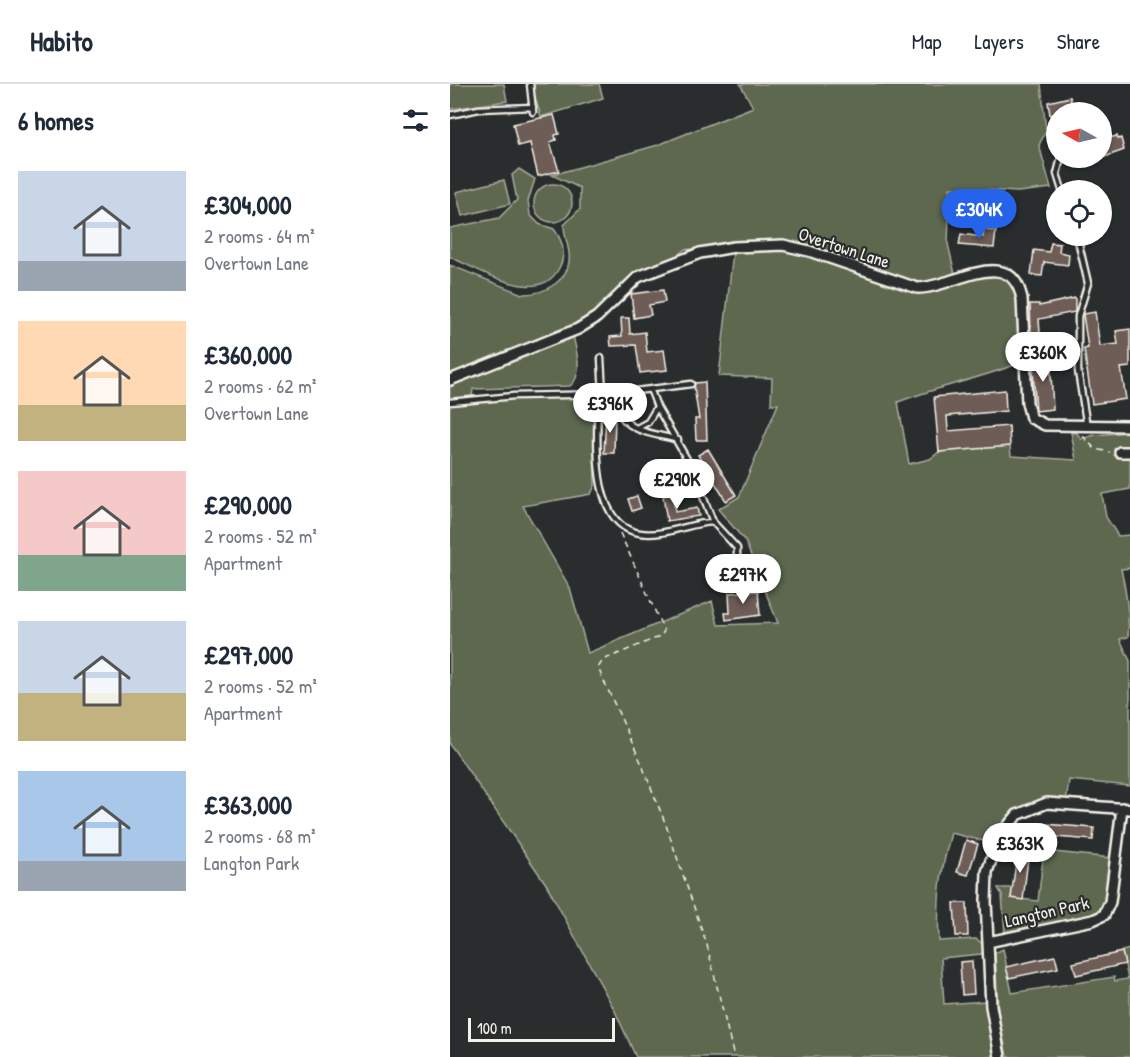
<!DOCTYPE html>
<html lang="en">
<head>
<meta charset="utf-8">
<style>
  :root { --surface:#fff; --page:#f6f6f7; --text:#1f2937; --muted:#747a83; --line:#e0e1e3; --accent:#2563eb }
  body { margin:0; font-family:"Patrick Hand",sans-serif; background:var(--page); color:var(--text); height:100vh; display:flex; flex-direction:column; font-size:22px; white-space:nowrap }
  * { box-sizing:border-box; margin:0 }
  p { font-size:20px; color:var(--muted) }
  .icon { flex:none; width:33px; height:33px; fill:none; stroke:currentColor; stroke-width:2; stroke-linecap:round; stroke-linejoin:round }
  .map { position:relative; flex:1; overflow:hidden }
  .panel { display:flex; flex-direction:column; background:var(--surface); width:450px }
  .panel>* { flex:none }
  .needle { width:39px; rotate:278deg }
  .buttons { position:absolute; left:596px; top:18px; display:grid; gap:12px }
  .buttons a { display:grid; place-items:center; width:66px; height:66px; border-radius:50%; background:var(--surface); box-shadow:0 2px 4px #0004; font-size:30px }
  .scale { position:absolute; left:18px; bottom:15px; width:147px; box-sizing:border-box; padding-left:6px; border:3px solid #f4f1e8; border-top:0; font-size:16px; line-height:21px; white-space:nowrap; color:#f4f1e8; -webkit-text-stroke:4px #2a2d2e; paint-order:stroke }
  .price { position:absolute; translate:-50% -51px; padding:0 14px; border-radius:21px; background:#fff; color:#222; font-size:20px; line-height:39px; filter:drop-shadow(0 2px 3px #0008) }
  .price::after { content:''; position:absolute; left:50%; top:36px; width:18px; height:14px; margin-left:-9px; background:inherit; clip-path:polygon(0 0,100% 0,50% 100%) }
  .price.current { background:var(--accent); color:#fff }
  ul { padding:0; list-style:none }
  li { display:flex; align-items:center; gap:18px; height:150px; padding:0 18px }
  li span { display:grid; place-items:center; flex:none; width:168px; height:120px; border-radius:0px; color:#555 }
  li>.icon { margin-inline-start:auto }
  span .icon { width:72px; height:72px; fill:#fffc; stroke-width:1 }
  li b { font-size:26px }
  h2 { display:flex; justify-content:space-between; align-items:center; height:72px; padding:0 18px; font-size:26px }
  header { display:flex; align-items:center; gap:36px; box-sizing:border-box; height:84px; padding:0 30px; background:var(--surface); border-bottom:2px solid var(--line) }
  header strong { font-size:28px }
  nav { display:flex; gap:33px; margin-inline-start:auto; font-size:21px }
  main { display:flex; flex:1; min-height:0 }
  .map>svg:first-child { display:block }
  .green { fill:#5d6850; stroke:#a8ac9c; stroke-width:1.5; fill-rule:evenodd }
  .building { fill:#6e5c57; stroke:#f4f1e8; stroke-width:1.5 }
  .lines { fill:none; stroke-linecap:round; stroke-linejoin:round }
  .service-casing { stroke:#f4f1e8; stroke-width:9 }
  .minor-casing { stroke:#f4f1e8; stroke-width:14 }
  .path { stroke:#f4f1e8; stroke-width:1.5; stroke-dasharray:6 4.5; stroke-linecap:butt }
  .service { stroke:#2a2d2e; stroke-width:4.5 }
  .minor { stroke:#2a2d2e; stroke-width:9 }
  .labels { text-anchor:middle; stroke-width:4.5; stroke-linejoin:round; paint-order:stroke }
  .street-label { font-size:18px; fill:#f4f1e8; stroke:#2a2d2e }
</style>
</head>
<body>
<header>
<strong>Habito</strong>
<nav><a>Map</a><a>Layers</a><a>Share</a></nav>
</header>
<main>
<section class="panel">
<h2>6 homes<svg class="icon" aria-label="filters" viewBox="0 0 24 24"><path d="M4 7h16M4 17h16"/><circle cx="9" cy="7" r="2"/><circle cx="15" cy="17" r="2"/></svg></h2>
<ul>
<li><span style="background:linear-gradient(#c9d6e8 75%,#9aa5b1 0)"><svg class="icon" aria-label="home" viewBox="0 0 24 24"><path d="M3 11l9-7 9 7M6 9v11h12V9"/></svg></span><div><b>£304,000</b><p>2 rooms · 64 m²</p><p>Overtown Lane</p></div></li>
<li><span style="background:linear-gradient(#ffd9b3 70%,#c2b280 0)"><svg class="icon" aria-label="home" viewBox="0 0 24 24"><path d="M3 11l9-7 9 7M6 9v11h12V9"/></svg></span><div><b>£360,000</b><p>2 rooms · 62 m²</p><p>Overtown Lane</p></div></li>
<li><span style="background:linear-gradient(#f6c9c9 70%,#7fa58c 0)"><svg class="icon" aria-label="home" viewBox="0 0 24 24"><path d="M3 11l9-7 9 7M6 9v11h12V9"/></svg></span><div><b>£290,000</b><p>2 rooms · 52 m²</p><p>Apartment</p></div></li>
<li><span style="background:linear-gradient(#c9d6e8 60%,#c2b280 0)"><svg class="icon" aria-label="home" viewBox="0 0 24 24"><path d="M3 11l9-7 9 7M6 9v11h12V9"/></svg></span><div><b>£297,000</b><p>2 rooms · 52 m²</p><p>Apartment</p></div></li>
<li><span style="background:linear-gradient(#a9c7e8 75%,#9aa5b1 0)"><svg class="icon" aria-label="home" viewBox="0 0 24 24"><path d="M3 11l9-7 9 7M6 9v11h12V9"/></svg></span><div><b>£363,000</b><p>2 rooms · 68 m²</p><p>Langton Park</p></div></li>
</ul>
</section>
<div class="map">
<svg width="680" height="973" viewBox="0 0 680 973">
  <rect width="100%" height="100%" fill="#2a2d2e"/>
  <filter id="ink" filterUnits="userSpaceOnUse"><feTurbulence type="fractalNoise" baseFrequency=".0167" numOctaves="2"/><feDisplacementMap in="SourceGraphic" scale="12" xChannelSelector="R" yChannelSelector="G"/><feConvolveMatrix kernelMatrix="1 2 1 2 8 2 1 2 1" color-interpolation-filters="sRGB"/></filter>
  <g filter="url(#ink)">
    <path class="green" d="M0,0H54L57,17L0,25Z
      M81,0H149L153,14L91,33Z
      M290,0H591L596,47L589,61L601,104L568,108L500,104L498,160L505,190L470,199L478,207L547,190L559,195L567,205L571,249L567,280C528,295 487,303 448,318L459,380L480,375L489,368L560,362L561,372L626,376L621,348L627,349L631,355L645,351L680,348V405L652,410L656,433L668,452L680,451V484L671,485C676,507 680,530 678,553L670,555L680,577V702L619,696L616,719L569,727L553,741L541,759L501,749C490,788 487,816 489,857L526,855L533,860L534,866L531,870L491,874L494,920L536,917L545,973H186L164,925L96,800L0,660V304L5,300L0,297V181L72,210C94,211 122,196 119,169C118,160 114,151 114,141L130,125V104L102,91L208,61L303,23ZM235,165L283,168L269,292L322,294L321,320H328L289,413L268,425L295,457L328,539L268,541L262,517L138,569L120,504L73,422L141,410L145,401L143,314H22L23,305L120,302C136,290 124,260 121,242L150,225L192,186L228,171Z
      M69,85L85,95L78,117L80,131L89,140L104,145C113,157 116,171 109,184C89,224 29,185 0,173V144L49,134L67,116L62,91Z
      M54,96L60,120L12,132L6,108Z
      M84 119a19 19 0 1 1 38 0a19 19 0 1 1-38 0Z
      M594,767L661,774L654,825L649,829L555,850L552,811L548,804H562L561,814L588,817Z
      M553,865L562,909L664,893L665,897L678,895L672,867L680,865V973H557L548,927L545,869Z"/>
    <path class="building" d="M620,13L623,26L600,31L598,18Z
      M104,31L109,50L105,51L106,56L100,58L109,87L88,92L80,59L68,62L63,40Z
      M667,52L668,55L671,54L674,66L652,74L651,56Z
      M534,146L546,147L544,164L509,161L511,150L533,153Z
      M601,159L610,160L609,168L619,170L618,181L594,178L592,192L581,191L584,166L599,168Z
      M213,206L215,218L199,221L201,231L184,234L181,210Z
      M625,214V228L589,235L590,249H581L580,220H589V222Z
      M645,228L650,262L668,260L666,247L680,245V283L671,284L676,315L642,320L634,265L638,264L633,230Z
      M171,234H179L180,250L195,248L197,268L214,266L217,286L190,289L186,261L161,262L160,253L172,252Z
      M600,272L603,325L586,327L582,273Z
      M255,298L257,356H246L245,335H249L244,303L245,299Z
      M555,306L556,327L497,332L498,347L559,342L560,362L489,368L484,313Z
      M156,331H165L164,369H154Z
      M258,365L286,411L276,417L248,371Z
      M236,393L239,401L218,409L217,401Z
      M222,410L225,428L247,424L249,432L217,437L213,412Z
      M187,412L191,424L182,427L178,415Z
      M308,507L310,531L276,536L275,529H280L279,509Z
      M595,740L644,744L643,756L593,752Z
      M516,756L528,760L518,791L507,788Z
      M568,764L579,766L573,816L561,814Z
      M504,819H517L518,852H506Z
      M672,868L675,880L626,891L623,879Z
      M605,872L608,884L559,894L556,883Z
      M522,877L524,910L512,911L510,878Z"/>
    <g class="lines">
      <defs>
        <path id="service" d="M80,0L83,28
          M0,31L29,25L83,23
          M611,74L607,90L612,106
          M627,152L638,199L628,232V287L637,343
          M151,274L153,310
          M201,307L207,323L242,384L263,438
          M148,310C148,348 138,442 190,449C214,453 239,439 263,438L287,464V471L279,482
          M162,310C171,349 195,347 228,356
          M0,318L64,312L162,310L241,300
          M187,344L198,338L207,323"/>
        <path id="minor" d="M0,296L128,245L147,233L188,193L250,169L284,163L333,161L359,167L467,204C501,205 561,158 572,215L577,319L581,334L595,341L680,342
          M670,368H680
          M538,858L643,836L654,831L660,818L672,724
          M550,973L541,922L536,817L537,788L549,753L567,731L597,719L680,725"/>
      </defs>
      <use href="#service" class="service-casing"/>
      <use href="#minor" class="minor-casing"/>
      <path class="path" d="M633,352L645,365L660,368
        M170,449L214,547L211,552L153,576L148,584L190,676L216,741L257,861L284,973"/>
      <use href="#service" class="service"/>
      <use href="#minor" class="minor"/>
    </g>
  </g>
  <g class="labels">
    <g class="street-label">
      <text transform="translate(394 164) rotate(18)" y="6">Overtown Lane</text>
      <text transform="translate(597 828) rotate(-13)" y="6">Langton Park</text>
    </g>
  </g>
</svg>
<div class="buttons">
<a><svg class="needle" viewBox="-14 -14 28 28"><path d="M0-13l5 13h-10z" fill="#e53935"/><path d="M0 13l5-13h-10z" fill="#747a83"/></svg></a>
<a><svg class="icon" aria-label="locate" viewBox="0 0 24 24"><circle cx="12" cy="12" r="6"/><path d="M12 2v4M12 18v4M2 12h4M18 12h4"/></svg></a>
</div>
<div class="scale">100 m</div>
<b class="price current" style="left:529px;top:156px">£304K</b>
<b class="price" style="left:593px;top:299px">£360K</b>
<b class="price" style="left:160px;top:350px">£396K</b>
<b class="price" style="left:227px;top:426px">£290K</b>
<b class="price" style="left:293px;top:521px">£297K</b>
<b class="price" style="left:570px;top:790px">£363K</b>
</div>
</main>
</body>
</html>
